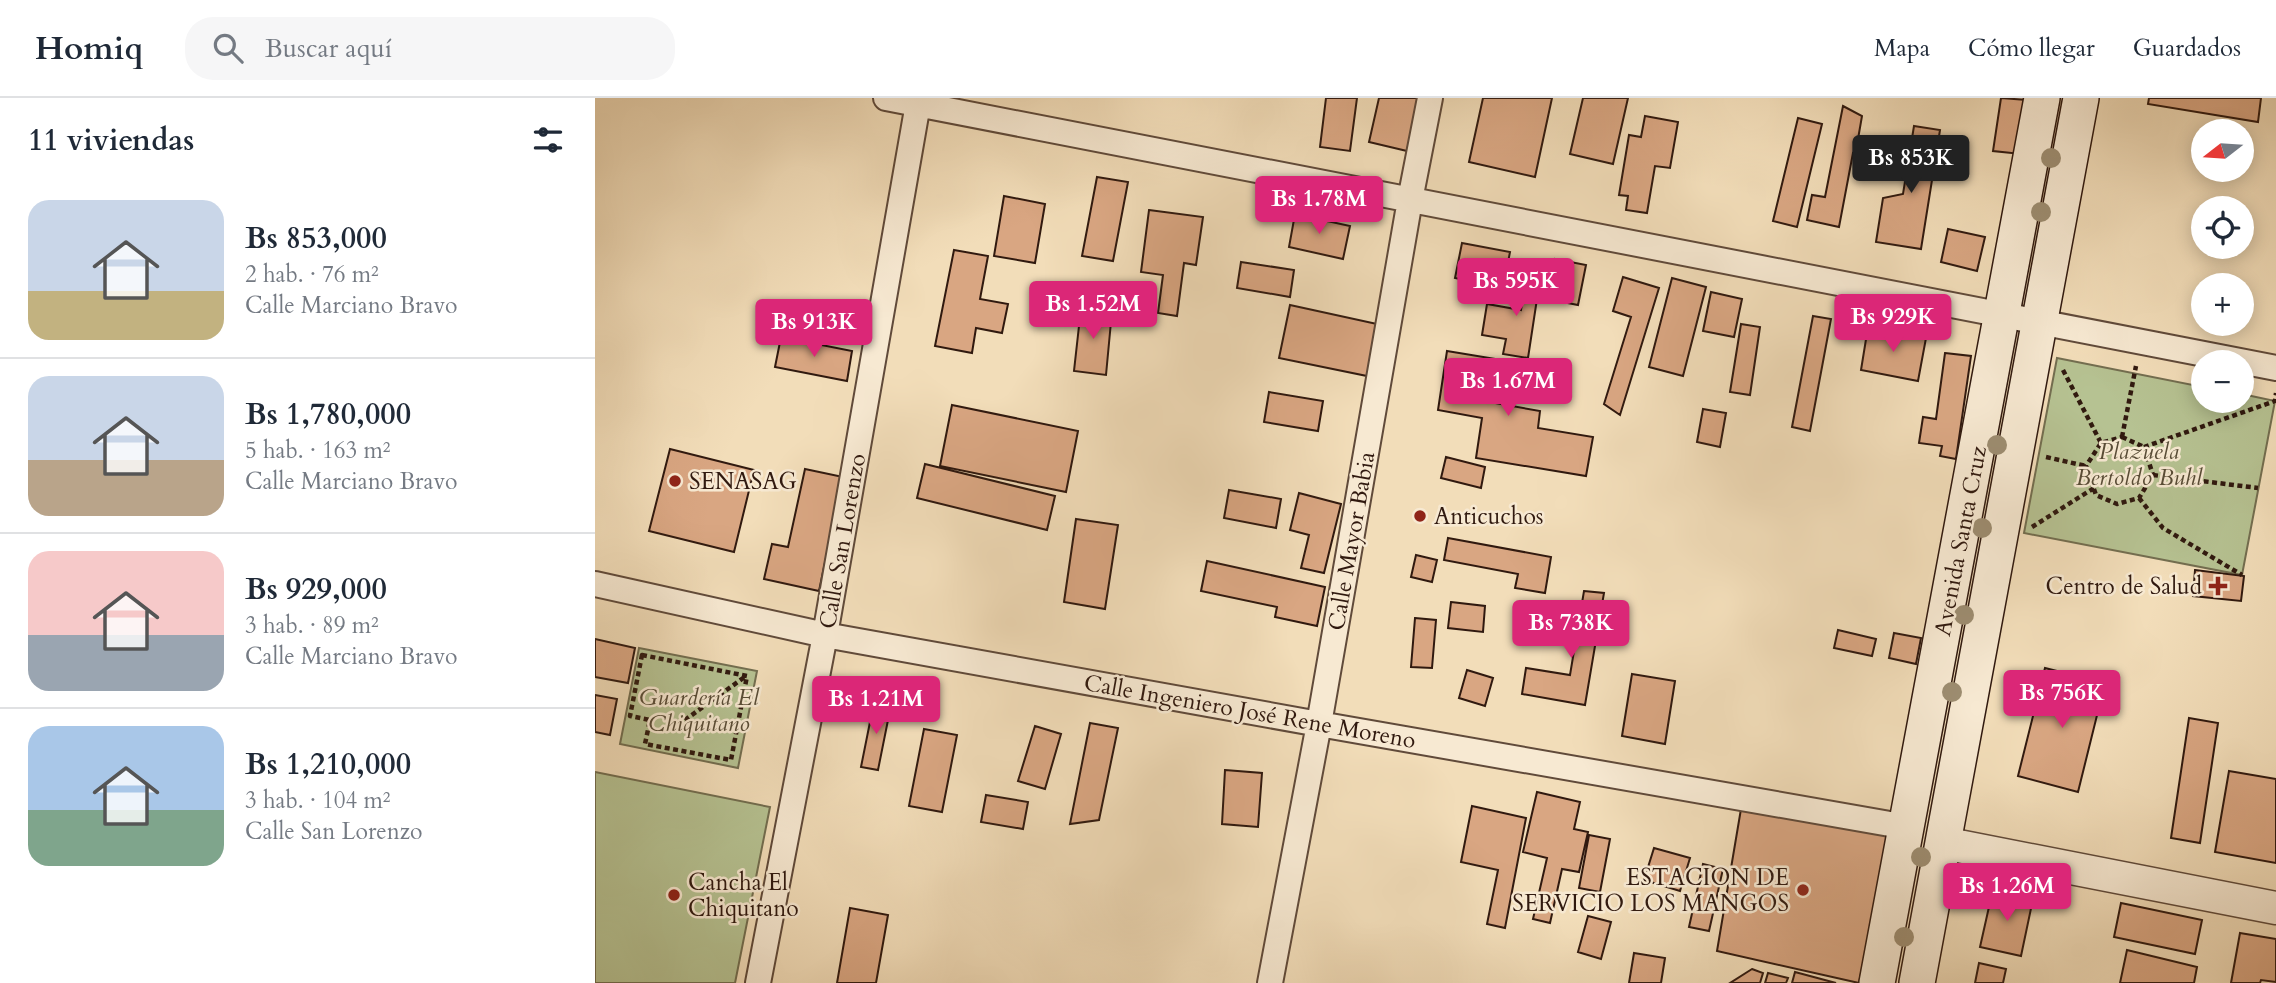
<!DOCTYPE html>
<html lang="es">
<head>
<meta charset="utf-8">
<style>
  :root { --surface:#fff; --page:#f6f6f7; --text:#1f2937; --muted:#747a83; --line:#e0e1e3; --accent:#db2777 }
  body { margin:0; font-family:Cardo,serif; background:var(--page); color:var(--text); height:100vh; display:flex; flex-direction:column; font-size:26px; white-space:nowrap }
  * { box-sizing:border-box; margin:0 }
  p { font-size:23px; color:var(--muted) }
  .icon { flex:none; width:38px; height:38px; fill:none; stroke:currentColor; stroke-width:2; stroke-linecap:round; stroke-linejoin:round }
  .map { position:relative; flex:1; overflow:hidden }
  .sheet { display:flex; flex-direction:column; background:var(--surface); width:595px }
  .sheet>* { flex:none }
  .needle { width:46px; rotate:253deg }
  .fabs { position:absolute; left:1596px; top:21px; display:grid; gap:14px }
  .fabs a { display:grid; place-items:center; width:63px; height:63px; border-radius:50%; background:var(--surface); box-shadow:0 4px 18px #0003; font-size:35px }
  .price { position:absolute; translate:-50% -60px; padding:0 16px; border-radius:7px; background:var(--accent); color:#fff; font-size:23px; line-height:46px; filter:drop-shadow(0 2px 4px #0008) }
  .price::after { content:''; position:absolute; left:50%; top:42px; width:21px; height:16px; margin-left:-10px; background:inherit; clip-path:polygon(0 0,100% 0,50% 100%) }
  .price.on { background:#222; color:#fff }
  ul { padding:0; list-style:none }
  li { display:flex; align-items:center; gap:21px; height:175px; padding:0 28px }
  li+li { border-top:2px solid var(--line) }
  li span { display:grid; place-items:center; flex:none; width:196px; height:140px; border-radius:21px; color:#555 }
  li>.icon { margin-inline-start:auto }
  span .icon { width:84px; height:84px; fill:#fffc; stroke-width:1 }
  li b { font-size:30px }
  h2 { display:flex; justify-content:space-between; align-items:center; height:84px; padding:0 28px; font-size:30px }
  header { display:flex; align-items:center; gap:42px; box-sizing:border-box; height:98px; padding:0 35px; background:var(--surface); border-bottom:2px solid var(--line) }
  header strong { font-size:33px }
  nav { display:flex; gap:38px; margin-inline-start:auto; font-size:24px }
  .search { width:490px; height:63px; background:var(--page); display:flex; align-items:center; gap:18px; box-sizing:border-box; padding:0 24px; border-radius:28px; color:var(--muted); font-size:26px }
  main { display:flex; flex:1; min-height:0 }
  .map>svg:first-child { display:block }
  .green { fill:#b6c292; stroke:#736e50; stroke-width:2 }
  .building { fill:#d9a682; stroke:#30190f; stroke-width:2 }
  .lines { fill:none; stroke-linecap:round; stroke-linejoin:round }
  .minor-casing { stroke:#604a3a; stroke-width:28 }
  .tertiary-casing { stroke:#604a3a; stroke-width:35 }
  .secondary-casing { stroke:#30190f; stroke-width:38 }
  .path { stroke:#30190f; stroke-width:4.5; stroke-dasharray:5 3.5; stroke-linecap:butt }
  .minor { stroke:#f7e9d2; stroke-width:24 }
  .tertiary { stroke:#f7e9d2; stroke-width:32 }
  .secondary { stroke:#f7e9d2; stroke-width:35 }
  .tree { fill:#9d8d71 }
  .poi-dot { fill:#8f2418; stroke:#f7e9d2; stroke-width:2.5 }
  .labels { text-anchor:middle; stroke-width:5; stroke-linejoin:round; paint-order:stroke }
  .park-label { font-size:23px; font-style:italic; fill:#584c36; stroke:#f7e9d2 }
  .poi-label { font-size:23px; fill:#30190f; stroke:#f7e9d2; text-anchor:start }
  .street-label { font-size:23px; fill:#30190f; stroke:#f7e9d2 }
</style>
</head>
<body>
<header>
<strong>Homiq</strong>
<div class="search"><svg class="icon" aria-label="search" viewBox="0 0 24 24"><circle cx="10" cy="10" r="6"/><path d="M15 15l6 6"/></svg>Buscar aquí</div>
<nav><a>Mapa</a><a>Cómo llegar</a><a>Guardados</a></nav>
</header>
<main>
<section class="sheet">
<h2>11 viviendas<svg class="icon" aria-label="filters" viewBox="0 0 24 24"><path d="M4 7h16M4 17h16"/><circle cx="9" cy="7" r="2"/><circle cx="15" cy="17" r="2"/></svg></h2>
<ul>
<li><span style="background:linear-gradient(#c9d6e8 65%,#c2b280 0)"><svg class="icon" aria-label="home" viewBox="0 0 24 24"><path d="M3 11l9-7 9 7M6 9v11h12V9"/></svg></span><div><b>Bs 853,000</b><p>2 hab. · 76 m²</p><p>Calle Marciano Bravo</p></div></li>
<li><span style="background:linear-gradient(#c9d6e8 60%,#b9a48a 0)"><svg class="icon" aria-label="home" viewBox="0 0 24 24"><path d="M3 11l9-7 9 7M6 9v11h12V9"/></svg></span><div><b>Bs 1,780,000</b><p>5 hab. · 163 m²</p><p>Calle Marciano Bravo</p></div></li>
<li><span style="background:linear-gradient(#f6c9c9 60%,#9aa5b1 0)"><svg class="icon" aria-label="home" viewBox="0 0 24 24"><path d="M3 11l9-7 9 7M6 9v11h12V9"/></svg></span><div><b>Bs 929,000</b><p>3 hab. · 89 m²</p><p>Calle Marciano Bravo</p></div></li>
<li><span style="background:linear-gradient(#a9c7e8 60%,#7fa58c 0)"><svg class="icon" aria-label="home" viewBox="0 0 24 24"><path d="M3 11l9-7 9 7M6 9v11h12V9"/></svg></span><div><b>Bs 1,210,000</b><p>3 hab. · 104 m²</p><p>Calle San Lorenzo</p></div></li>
</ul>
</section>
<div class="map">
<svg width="1681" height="885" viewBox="0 0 1681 885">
  <rect width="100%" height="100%" fill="#f2ddb9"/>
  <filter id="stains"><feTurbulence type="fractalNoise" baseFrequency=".00286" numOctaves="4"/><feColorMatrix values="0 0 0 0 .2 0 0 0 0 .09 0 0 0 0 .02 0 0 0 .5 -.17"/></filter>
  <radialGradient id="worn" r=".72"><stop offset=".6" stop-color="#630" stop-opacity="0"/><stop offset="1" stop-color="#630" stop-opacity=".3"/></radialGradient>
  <path class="green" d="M1462,260L1608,289V303H1647V296L1680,303L1647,477L1429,435Z
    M44,550L162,573L143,670L25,646Z
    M0,674L175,709L140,885H0Z"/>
  <path class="building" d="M731,0H762L755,53L725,49Z
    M784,0H824L812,53L774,44Z
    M888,0H957L940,79L874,64Z
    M988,0H1033L1018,66L975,56Z
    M1406,0L1432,2L1426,56L1398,53Z
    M1554,0H1666L1663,24L1553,6Z
    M1248,8L1267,18L1263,41L1276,43L1273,58L1258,55L1244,129L1212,122L1217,97L1230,99Z
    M1050,18L1083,24L1075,70L1060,68L1052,115L1031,112L1033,98L1024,97L1034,37L1046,39Z
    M1203,20L1227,26L1202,129L1178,123Z
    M1319,28L1345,32L1326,151L1281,144L1288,100L1308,96Z
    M502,79L533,84L518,163L487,158Z
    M409,98L450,106L440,165L399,158Z
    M554,112L608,119L601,167L589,165L582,218L563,215L568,177L546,174Z
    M700,116L755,128L748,161L694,149Z
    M1353,131L1390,139L1382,173L1346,164Z
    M867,145L915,154L908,190L860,180Z
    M359,152L393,158L385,201L413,206L407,235L381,230L377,255L340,248Z
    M960,161L991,167L983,207L952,201Z
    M646,164L699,172L695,199L642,190Z
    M934,166L947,168L933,260L908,256L911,241L887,237L892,206L926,212Z
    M1028,179L1064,190L1025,317L1009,306L1036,219L1018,213Z
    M1077,180L1111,189L1088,278L1054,269Z
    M1116,194L1147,201L1139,239L1108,233Z
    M695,207L782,226L772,278L684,260Z
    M486,210L517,213L511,277L479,273Z
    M1218,218L1236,221L1215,333L1197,329Z
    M1146,226L1165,229L1155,297L1135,294Z
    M1273,229L1331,240L1323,283L1266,272Z
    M186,239L257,253L252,283L180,269Z
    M852,253L925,265L919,298L874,291L872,300L945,313L943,330L998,339L991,378L881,360L887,320L843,312Z
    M1350,255L1376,258L1361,361L1345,358L1347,348L1324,345L1328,319L1341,321Z
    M674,294L728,303L723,333L669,324Z
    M357,307L483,333L471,394L345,368Z
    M1108,311L1131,315L1125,349L1102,344Z
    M75,351L159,372L139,454L54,433Z
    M851,359L890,369L886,390L846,380Z
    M330,366L460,398L452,432L322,400Z
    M210,371L248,379L224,493L169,481L177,446L193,449Z
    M634,392L686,401L681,430L629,420Z
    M704,395L746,406L729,475L706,470L714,437L695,432Z
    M481,421L523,427L510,511L469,504Z
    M853,440L956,459L950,495L920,490L923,476L849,462Z
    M821,457L842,462L837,484L816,479Z
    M612,463L730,489L722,528L680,519L682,509L606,493Z
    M1600,472L1649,478L1646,503L1598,498Z
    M989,493L1009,495L990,607L927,596L931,570L975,577Z
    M856,504L890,508L888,534L853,530Z
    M820,520L841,522L837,570L816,569Z
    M1243,532L1281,541L1277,558L1239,550Z
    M1299,535L1326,540L1321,566L1294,560Z
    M0,541L40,550L33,585L0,579Z
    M1450,570L1510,585L1483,694L1423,678Z
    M872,572L898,580L890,608L864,600Z
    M1037,576L1080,583L1070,646L1027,638Z
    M0,597L22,601L15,637L0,634Z
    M279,604L296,607L283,672L266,669Z
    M1594,620L1623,625L1605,745L1576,740Z
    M495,625L523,630L504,722L475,726Z
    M440,628L466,636L450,691L423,683Z
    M329,631L362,637L347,714L314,708Z
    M630,672L667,675L663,729L627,726Z
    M1634,673L1681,681V765L1620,754Z
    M942,694L985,704L979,731L993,734L984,774L967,771L955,825L938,821L952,760L928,754Z
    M391,697L433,704L428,731L386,724Z
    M1147,705L1296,731L1264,885L1122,853Z
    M877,708L931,720L910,830L892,826L903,772L866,764Z
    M994,737L1015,741L1005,794L984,790Z
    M1059,750L1095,760L1085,793L1049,782Z
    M1108,766L1128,771L1114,833L1094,829Z
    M1398,791L1438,801L1426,858L1385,849Z
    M1526,805L1607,822L1600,856L1519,839Z
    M255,810L293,817L281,885H242Z
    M993,818L1016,824L1006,861L983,854Z
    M1645,835L1681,841V884L1666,882L1665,885H1636Z
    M1532,852L1602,869L1599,885H1525Z
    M1039,855L1070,860L1066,885H1034Z
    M1384,865L1411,871L1408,885H1380Z
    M1157,871L1168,875L1165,885H1135Z
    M1200,874L1241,885H1197Z
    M1173,875L1193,880L1191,885H1170Z"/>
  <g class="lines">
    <defs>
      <path id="minor" d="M291,0L1681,270
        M0,486L230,537L724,626L1312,729
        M163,885L230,537L324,0
        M675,885L724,626L815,102L835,0"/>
      <path id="tertiary" d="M1348,745L1681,810"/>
      <path id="secondary" d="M1282,885L1447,0
        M1322,885L1486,0"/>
    </defs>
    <use href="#minor" class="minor-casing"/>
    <use href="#tertiary" class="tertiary-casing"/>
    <use href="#secondary" class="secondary-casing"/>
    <path class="path" d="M1468,272L1506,345
      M1527,339L1549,349L1558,377L1544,400L1522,406L1501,397L1491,368L1506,345Z
      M1527,339L1541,268
      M1549,349L1680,303L1681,295
      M1451,359L1491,368
      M1558,377L1663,390
      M1544,400L1568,430L1647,477
      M1437,429L1499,390
      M47,557L152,578L136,662L50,646L55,622L35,618Z
      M76,632L151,578"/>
    <use href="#minor" class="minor"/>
    <use href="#tertiary" class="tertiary"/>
    <use href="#secondary" class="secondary"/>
  </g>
  <g class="tree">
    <circle cx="1456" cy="60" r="10"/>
    <circle cx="1446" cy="114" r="10"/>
    <circle cx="1402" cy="347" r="10"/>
    <circle cx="1387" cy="430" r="10"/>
    <circle cx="1369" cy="517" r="10"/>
    <circle cx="1357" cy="594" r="10"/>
    <circle cx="1326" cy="759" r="10"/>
    <circle cx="1309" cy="839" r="10"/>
  </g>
  <g class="poi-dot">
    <circle cx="80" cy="383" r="7"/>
    <circle cx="825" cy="418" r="7"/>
    <path d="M1619.5 477.5h7v7h7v7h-7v7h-7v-7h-7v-7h7z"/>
    <circle cx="1208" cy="792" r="7"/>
    <circle cx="79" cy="797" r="7"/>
  </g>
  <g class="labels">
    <g class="park-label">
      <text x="1544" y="361">Plazuela<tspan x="1544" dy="26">Bertoldo Buhl</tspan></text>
      <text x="104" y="607">Guardería El<tspan x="104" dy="26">Chiquitano</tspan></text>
    </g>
    <g class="poi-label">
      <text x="94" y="391">SENASAG</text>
      <text x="839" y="426">Anticuchos</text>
      <text x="1607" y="496" text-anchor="end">Centro de Salud</text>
      <text x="1194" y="787" text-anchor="end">ESTACION DE<tspan x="1194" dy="26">SERVICIO LOS MANGOS</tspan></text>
      <text x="93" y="792">Cancha El<tspan x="93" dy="26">Chiquitano</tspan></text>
    </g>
    <g class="street-label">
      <text transform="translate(247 443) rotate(-80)" y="8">Calle San Lorenzo</text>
      <text transform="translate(756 443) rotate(-80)" y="8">Calle Mayor Babia</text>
      <text transform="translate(1365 443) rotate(-79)" y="8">Avenida Santa Cruz</text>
      <text transform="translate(655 613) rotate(10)" y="8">Calle Ingeniero José Rene Moreno</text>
    </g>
  </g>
  <rect width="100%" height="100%" filter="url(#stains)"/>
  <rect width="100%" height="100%" fill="url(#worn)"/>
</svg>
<div class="fabs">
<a><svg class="needle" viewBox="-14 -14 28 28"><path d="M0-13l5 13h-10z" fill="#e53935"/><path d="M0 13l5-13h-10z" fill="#747a83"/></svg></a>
<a><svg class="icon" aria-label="locate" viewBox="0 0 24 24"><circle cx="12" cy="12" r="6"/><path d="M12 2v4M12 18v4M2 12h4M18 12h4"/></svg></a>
<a>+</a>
<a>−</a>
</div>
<b class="price on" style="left:1316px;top:97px">Bs 853K</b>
<b class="price" style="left:724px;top:138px">Bs 1.78M</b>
<b class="price" style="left:921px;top:220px">Bs 595K</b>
<b class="price" style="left:498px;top:243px">Bs 1.52M</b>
<b class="price" style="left:1298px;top:256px">Bs 929K</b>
<b class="price" style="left:219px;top:261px">Bs 913K</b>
<b class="price" style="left:913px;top:320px">Bs 1.67M</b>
<b class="price" style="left:976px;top:562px">Bs 738K</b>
<b class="price" style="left:1467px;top:632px">Bs 756K</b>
<b class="price" style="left:281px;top:638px">Bs 1.21M</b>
<b class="price" style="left:1412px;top:825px">Bs 1.26M</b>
</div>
</main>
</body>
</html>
